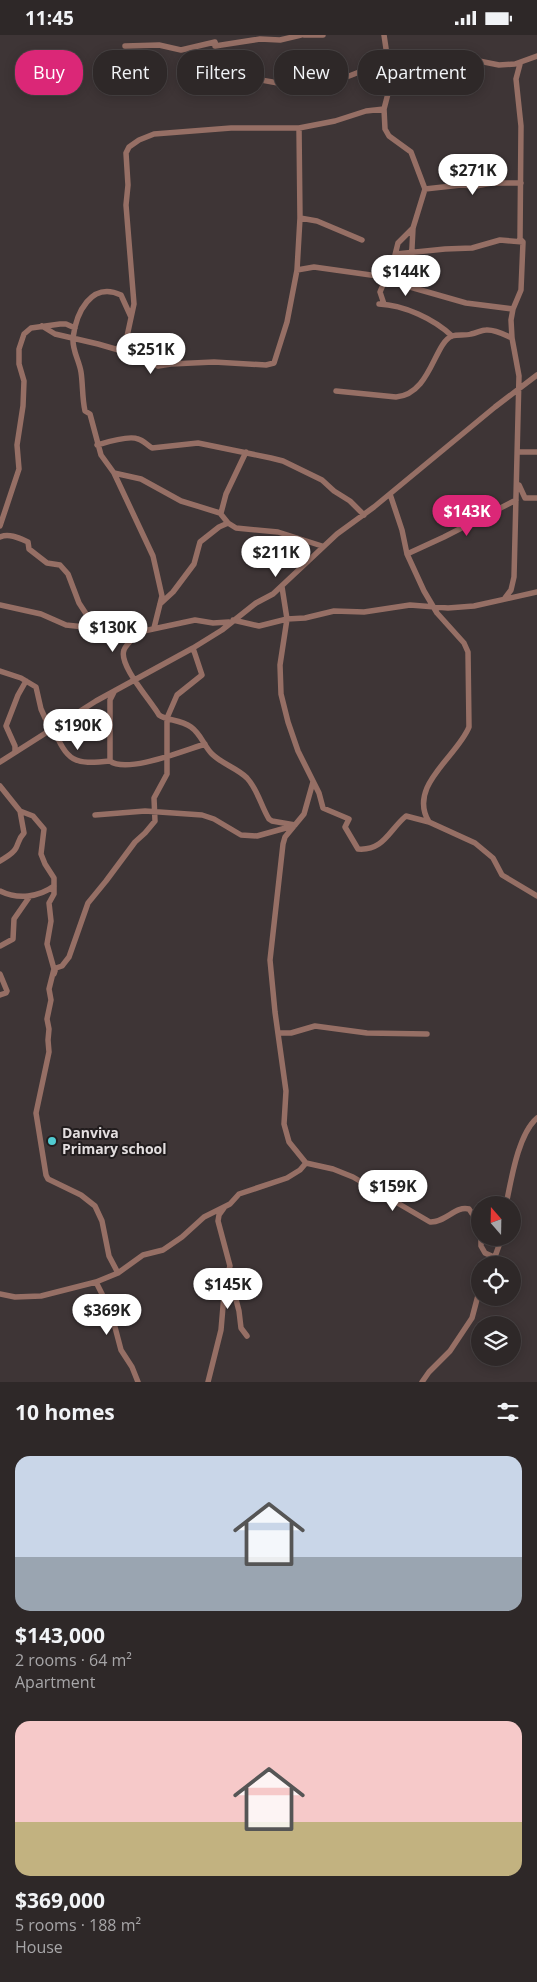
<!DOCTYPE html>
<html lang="en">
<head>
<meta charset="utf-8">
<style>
  :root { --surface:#2e2828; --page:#3a3434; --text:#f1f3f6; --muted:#a7a6a8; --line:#494445; --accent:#db2777 }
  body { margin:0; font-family:"Open Sans",sans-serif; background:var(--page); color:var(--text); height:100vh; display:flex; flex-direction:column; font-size:19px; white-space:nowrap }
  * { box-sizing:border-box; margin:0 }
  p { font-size:16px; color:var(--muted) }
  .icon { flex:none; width:28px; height:28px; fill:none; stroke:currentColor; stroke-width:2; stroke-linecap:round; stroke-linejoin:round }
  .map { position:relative; height:1347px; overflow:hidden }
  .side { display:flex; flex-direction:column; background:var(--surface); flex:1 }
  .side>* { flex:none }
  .hud { position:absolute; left:15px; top:15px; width:508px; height:45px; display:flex; gap:10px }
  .needle { width:32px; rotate:340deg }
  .controls { position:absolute; left:471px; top:1161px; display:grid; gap:10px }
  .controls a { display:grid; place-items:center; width:50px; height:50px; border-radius:50%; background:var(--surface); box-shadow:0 2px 12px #0003,0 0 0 1px var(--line); font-size:25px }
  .price { position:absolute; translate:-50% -42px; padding:0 11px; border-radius:18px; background:#fff; color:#222; font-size:16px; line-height:32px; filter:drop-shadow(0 1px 2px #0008) }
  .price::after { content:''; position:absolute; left:50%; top:30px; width:15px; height:11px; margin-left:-8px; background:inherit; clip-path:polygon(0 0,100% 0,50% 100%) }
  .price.active { background:var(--accent); color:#fff }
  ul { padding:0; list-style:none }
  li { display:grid; align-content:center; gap:10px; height:265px; padding:0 15px }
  li span { display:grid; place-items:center; height:155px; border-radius:15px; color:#555 }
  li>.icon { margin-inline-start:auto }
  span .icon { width:90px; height:90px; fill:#fffc; stroke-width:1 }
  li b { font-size:21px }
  h2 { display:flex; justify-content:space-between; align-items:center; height:60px; padding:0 15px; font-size:21px }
  .tag { padding:0 18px; border-radius:20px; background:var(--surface); box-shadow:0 2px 12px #0003,0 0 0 1px var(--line); font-size:18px; line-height:45px }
  .tag.active { background:var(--accent); color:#fff }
  .status { display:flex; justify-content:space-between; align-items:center; height:35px; padding:0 25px; background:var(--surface); direction:ltr }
  .status svg { height:14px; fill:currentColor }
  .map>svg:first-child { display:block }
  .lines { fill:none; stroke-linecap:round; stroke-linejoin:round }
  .minor { stroke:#966f65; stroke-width:5.5 }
  .poi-dot { fill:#51ccd2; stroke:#221d1e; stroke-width:2 }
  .labels { text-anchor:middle; stroke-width:4; stroke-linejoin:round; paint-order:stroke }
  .poi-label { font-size:14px; font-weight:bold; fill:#e3dedf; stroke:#221d1e; text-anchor:start }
</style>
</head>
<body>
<div class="status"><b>11:45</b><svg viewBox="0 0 49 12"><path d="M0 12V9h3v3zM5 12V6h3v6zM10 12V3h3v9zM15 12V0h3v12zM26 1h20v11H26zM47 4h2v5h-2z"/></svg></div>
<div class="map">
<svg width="537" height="1347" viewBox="0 0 537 1347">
  <rect width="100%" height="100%" fill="#3e3536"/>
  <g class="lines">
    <path class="minor" d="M304,0H323
      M384,0L391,47L384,74L385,94L389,101L411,117L425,154L413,193L410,252
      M125,11L159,10L181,15L215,7V11L260,4L280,5L301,0
      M250,43L278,48L331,44L349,41L367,34L389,31
      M391,47L408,40L468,27L479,26L499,30L515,29L537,21
      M425,154L461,150L476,151L492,148H521
      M300,183L317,186L362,205
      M395,220L398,208L413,193
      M297,235L314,232L385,242L410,252L466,268L513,274
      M379,269C404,270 434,284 452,301
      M384,269L380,257L396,219L445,214L472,213L500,205L523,207
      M131,282L121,260C91,246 76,278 73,303C72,315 79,325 81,337C83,350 82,363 85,376L90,379L101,420L114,438L153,521L162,561L154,593
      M42,291L55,299L98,309L136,320L158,331L171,329L214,327L266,330L274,328L287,287L297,235L300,183L299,93
      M135,319L128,311L126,306L134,269L126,170L128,150L126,118L129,112L139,105L154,99L231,93H299L335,86L366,76L384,74
      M336,356L396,362C431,359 434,308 452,301C458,299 465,301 471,299C477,298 481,295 486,295C495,294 505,300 512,303
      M97,410C107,407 129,400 138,404C143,405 147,410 152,413L198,408L271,423L283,426L322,445L334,456L350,466L364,480
      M518,417H537
      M114,438L141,444L181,466L220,478L228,488L236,493L278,497L322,511
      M519,450L525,463H537
      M390,459L402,495L407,519L424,556L437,578L464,608L468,617L469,692C457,722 407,751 429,787
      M221,478L226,459L246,417
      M0,491L19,434L17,410L23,371L24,346L19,329V314L24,299L31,293L60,289H66L75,293
      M0,502C9,498 19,503 28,507L29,514L47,528L60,530L68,539L79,568L96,594L113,593L139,597L195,585L213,588L229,587
      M407,519L444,502L516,465
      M282,552L287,584L280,630L281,659L288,687L298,716L319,758L323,773L349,784L345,792L358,814C384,816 389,795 406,781L429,787L475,808L493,823L502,840L537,861
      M505,563L511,555L514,542L519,341L512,303L511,285L513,274L521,255L523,207L520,204L521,91L516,44L520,29
      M160,569L173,557L194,529L200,507L219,492L228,488
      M0,570L41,579L66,590L94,593
      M233,585L259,591L287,584L305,583L334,576L364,577L410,570L448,573L474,571L537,557
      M139,597C135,602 126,609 124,615C118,630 152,667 159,680C167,686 180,684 191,692C201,699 204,711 212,719C222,729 237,733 247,743C258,755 261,771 269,784L272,786L295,790
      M0,636L21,643L36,652L41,674L50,694
      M53,692C67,727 74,730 110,726C127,739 185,715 205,709
      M15,716V711L6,691L18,660L26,646
      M110,726V665L114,657
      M0,727L96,666L193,613L222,595L256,568L273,559L337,499L374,472L495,372L537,340
      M313,747L304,779L285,802L283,809L270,925L275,977L286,1056L284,1089L289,1107L306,1128L333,1134L353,1142L430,1187C445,1188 456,1170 469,1174L477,1186L480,1199
      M0,751L20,776L33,781L44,794L41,819L45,829L54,843V859L49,868L51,886L47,909L54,934L49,954L51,965L47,984L49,994L48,1005L49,1017L36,1078L46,1140L48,1144L81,1160L95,1171L102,1186L109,1221L118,1238
      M95,780L145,776L202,780L214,784L241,800L257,801L293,791
      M0,826C6,822 13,819 16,813C19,807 19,803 24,798L20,776
      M0,856C18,865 39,862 54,851
      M0,911L13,904L14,884L30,861
      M0,939L7,956L6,958L0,960
      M54,939L56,933L62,931L69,922L88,868L106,846L135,807L145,798L155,786L154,763L167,739V683L177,660L202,640L193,613
      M278,998H291L315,991L367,998L427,999
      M506,1170C511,1146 518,1099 537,1083
      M481,1202V1211L485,1218L496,1223
      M492,1230L502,1202
      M229,1238L239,1276L241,1293L247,1301
      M96,1247L111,1277L121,1315L132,1332L138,1347
      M0,1259L15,1262L41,1261L96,1247L118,1238L143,1220L163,1215L182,1202L204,1182L230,1169L239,1159L287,1143L300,1135L306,1128
      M208,1347L221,1295L225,1248L230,1231L218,1186L219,1180L224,1173
      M422,1347L429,1337L450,1316L472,1283L480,1253"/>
  </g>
  <circle class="poi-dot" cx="52" cy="1106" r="5"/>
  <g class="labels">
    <g class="poi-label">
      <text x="62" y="1103">Danviva<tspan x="62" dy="16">Primary school</tspan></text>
    </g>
  </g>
</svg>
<div class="controls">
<a><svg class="needle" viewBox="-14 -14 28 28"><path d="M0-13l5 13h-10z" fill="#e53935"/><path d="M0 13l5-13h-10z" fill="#a7a6a8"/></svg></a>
<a><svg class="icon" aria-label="locate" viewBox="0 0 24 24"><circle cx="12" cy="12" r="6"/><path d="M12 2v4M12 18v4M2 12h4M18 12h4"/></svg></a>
<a><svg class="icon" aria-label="layers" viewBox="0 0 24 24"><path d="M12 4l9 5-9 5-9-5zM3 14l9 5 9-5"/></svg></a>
</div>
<b class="price" style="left:473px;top:161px">$271K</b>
<b class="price" style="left:406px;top:262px">$144K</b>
<b class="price" style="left:151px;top:340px">$251K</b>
<b class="price active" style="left:467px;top:502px">$143K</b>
<b class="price" style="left:276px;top:543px">$211K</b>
<b class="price" style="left:113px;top:618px">$130K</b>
<b class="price" style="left:78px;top:716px">$190K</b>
<b class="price" style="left:393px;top:1177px">$159K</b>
<b class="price" style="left:228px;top:1275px">$145K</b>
<b class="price" style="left:107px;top:1301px">$369K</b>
<div class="hud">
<a class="tag active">Buy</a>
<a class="tag">Rent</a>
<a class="tag">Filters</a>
<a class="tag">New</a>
<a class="tag">Apartment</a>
</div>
</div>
<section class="side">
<h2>10 homes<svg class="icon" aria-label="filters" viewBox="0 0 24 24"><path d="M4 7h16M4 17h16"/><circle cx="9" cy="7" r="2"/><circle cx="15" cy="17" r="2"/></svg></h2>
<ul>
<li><span style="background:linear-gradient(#c9d6e8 65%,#9aa5b1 0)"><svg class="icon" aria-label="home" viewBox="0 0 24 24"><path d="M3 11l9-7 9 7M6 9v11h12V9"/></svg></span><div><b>$143,000</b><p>2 rooms · 64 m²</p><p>Apartment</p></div></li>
<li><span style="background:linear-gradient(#f6c9c9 65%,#c2b280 0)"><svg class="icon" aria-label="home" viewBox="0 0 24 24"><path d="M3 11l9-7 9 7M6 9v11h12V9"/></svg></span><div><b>$369,000</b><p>5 rooms · 188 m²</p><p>House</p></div></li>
</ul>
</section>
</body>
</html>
